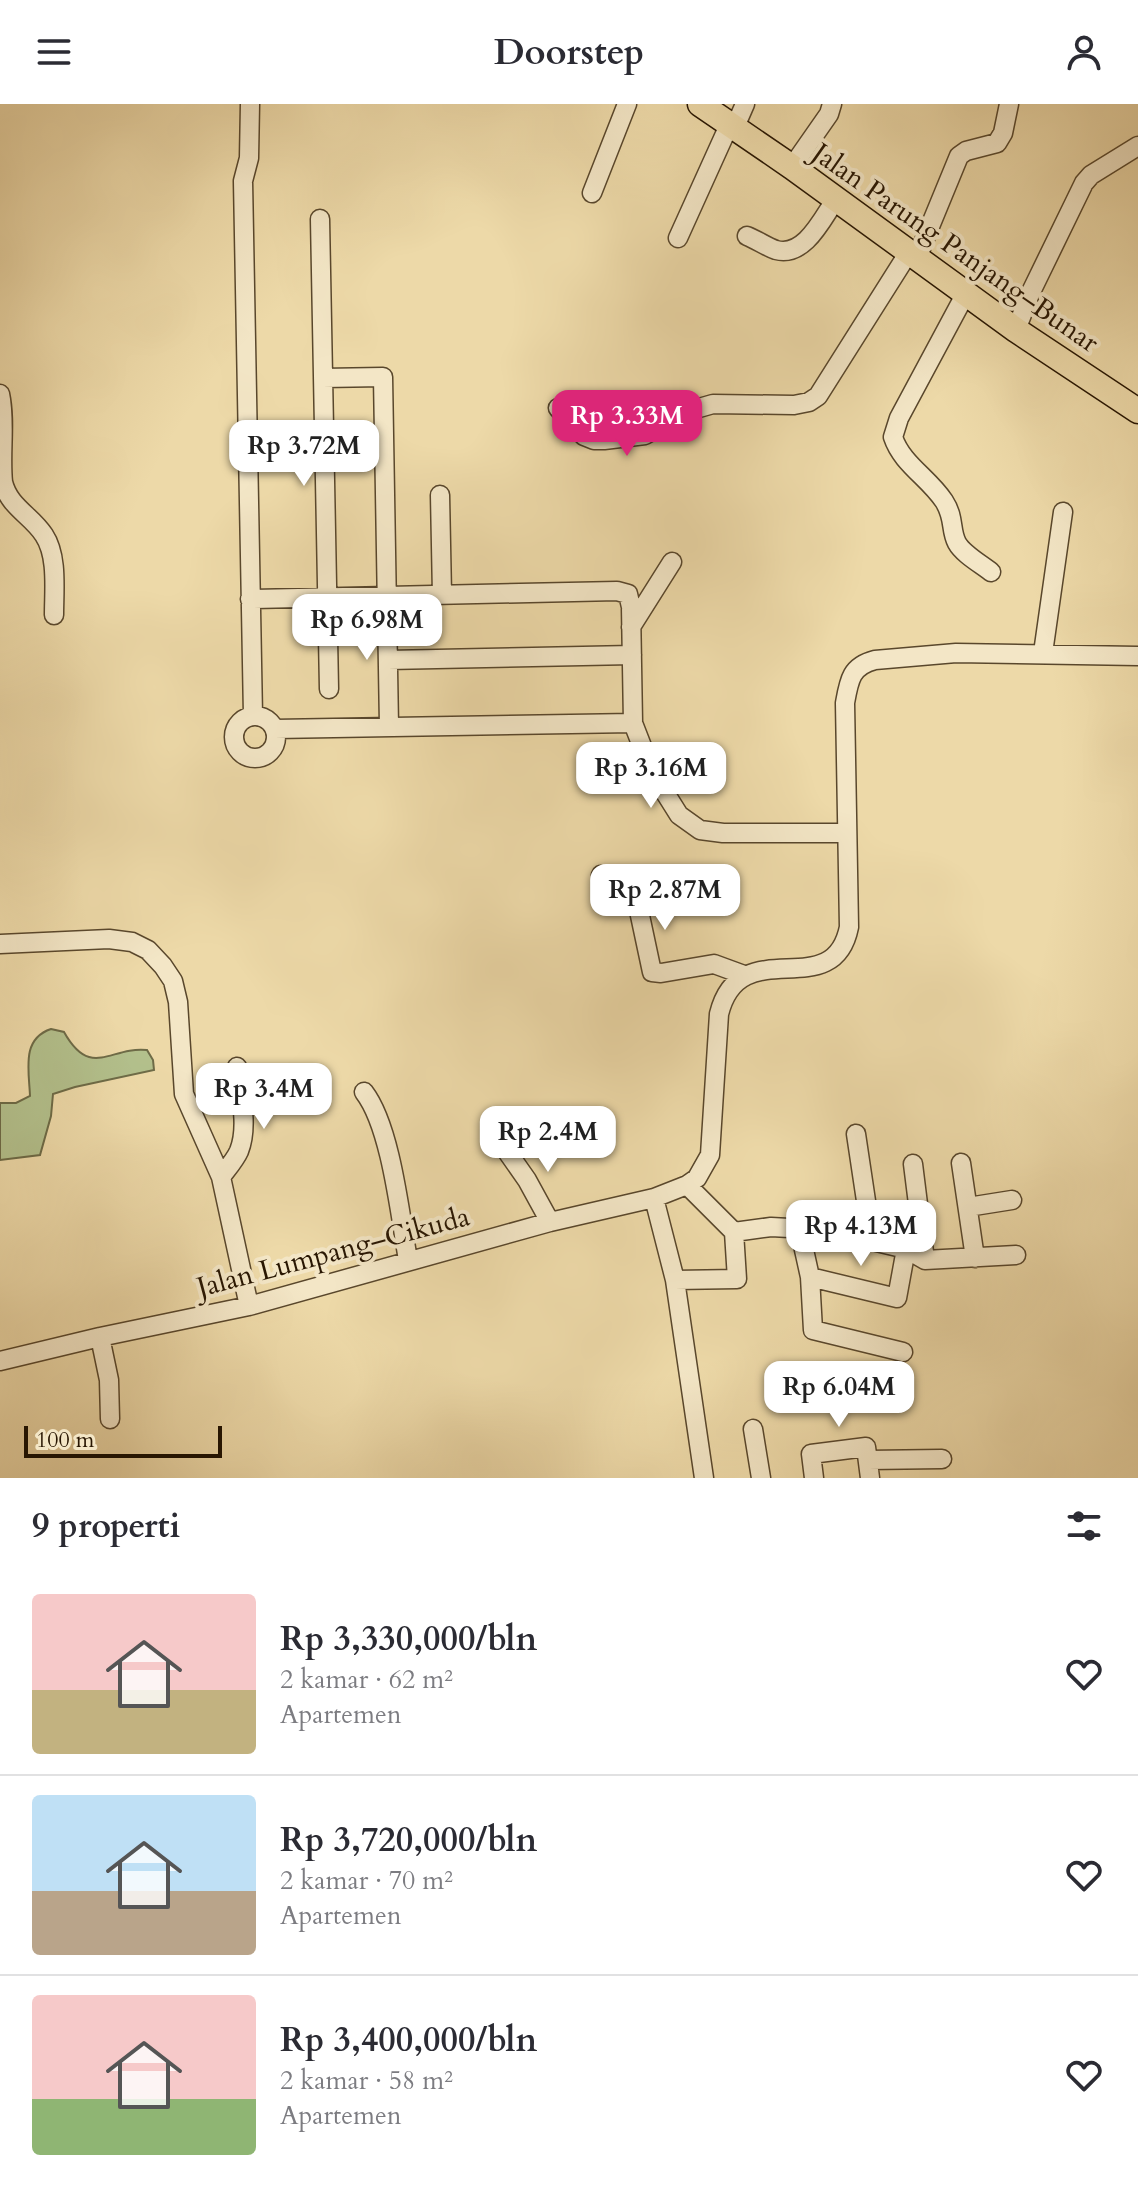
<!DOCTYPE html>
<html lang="id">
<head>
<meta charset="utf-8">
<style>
  :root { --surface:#fff; --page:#f7f7f7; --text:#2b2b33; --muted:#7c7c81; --line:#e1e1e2; --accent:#db2777 }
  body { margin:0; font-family:Cardo,serif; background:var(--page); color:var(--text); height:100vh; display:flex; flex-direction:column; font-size:30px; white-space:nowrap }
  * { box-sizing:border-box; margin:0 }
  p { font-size:26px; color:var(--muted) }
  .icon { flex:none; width:44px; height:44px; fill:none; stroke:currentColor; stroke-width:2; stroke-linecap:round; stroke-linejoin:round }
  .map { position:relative; height:1374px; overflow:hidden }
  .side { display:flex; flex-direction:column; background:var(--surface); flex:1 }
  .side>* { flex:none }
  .scale { position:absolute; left:24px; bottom:20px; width:198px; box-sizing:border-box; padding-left:8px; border:4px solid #281602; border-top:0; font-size:22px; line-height:28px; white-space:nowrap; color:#281602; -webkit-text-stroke:6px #f3e6c6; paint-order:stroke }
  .price { position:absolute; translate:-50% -68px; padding:0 18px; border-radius:16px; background:#fff; color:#222; font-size:26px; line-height:52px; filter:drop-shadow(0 2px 4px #0008) }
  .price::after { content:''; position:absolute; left:50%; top:48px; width:24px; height:18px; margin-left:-12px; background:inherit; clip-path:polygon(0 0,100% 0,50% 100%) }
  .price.active { background:var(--accent); color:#fff }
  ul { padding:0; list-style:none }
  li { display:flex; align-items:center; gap:24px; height:200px; padding:0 32px }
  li+li { border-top:2px solid var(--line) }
  li span { display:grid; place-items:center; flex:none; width:224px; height:160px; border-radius:8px; color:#555 }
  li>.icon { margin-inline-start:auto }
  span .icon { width:96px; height:96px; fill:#fffc; stroke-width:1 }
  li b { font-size:34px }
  h2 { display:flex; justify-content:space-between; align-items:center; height:96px; padding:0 32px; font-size:34px }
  header { display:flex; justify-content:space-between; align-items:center; height:104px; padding:0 32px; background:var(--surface); font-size:36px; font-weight:800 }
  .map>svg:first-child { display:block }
  .green { fill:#b3c08c; stroke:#6e6b47; stroke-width:2 }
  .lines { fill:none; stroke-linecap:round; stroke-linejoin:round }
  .minor-casing { stroke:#59472c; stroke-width:21 }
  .major-casing { stroke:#281602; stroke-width:27 }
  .minor { stroke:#f3e6c6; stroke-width:18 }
  .major { stroke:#edd9a8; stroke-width:24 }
  .labels { text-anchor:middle; stroke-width:8; stroke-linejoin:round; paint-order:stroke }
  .street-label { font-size:28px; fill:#281602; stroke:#f3e6c6 }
</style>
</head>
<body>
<header><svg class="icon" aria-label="menu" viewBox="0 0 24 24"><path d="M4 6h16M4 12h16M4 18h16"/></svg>Doorstep<svg class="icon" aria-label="person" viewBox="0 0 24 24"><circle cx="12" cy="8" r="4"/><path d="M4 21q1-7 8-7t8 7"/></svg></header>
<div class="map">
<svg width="1138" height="1374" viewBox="0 0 1138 1374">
  <rect width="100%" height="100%" fill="#edd9a8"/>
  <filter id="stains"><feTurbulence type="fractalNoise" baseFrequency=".0025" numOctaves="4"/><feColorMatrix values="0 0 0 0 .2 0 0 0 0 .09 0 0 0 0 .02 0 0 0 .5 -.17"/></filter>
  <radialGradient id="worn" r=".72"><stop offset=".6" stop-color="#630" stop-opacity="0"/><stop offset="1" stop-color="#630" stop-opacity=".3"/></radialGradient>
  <path class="green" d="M51,925L64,928C91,976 110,942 147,946L153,956L154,966L75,983L53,990L51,1012L40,1051L0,1056V999H16L30,992C29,966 21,935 51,925Z"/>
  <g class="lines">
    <defs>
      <path id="minor" d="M250,0L249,54L243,77L253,612
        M735,23L745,0
        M792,63L829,10L832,0
        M592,89L627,0
        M320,115L329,585
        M747,132C757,136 767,143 776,146C805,154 823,113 836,95
        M678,134L730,19
        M917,154L959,52L966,47L997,39L1003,29L1009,0
        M966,189L899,314L893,333C902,360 928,373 944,397C955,414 950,426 957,439C963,450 981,460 991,468
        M1016,226L1030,190L1084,79L1091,71L1138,42
        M323,274L383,273L389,622
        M0,290C6,318 0,349 3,378C9,403 31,411 44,431C58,452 54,486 54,511
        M558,304L584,332L594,336H604L645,331L685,308L713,300L794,301L809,298L818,292L909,148
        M440,391L442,491
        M250,495L617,487L628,490L631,503L633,619L652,668L679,711L700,726L723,729H846
        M631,523L672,458
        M1043,549L1063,408
        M388,556L632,551
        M234 633a21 21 0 1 1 42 0a21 21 0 1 1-42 0Z
        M275,625L633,619
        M601,771L619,776L635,788L652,868L661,869L714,860L744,871
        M0,840L109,835L132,838L148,846L163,862L173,877L178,898L184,990L221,1073L249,1202
        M364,988C391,1023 400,1111 408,1156
        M856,1030L872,1137
        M506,1046L527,1076L550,1118
        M961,1059L975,1154
        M913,1060L925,1156
        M221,1073C227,1065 235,1056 239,1047C249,1022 240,989 237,963
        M687,1081L734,1128L771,1123L826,1126L906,1145L925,1156L1016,1151
        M654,1094L675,1176L704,1374
        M968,1103L1012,1096
        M799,1123L810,1173L813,1226L903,1248
        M810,1173L897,1194L906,1145
        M675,1176L737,1175L734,1128
        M100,1233L109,1276L110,1315
        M0,1257L100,1233L249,1202L550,1118L654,1094L687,1081L697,1074L710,1051L719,910C740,825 833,903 849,823L845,599C849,576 851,562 875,556L956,549L1138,552
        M753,1325L761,1374
        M868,1356L942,1355
        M814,1374L811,1350L866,1343L870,1374"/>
      <path id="major" d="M700,0L792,63L1016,226L1138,307"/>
    </defs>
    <use href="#minor" class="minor-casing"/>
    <use href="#major" class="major-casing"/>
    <use href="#minor" class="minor"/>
    <use href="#major" class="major"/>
  </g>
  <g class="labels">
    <g class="street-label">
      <text transform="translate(956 143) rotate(35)" y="10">Jalan Parung Panjang–Bunar</text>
      <text transform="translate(333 1147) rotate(-15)" y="10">Jalan Lumpang–Cikuda</text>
    </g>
  </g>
  <rect width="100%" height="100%" filter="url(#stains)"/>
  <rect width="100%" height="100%" fill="url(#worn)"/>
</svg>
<div class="scale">100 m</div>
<b class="price active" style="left:627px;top:354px">Rp 3.33M</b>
<b class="price" style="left:304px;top:384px">Rp 3.72M</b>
<b class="price" style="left:367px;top:558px">Rp 6.98M</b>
<b class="price" style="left:651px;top:706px">Rp 3.16M</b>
<b class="price" style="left:665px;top:828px">Rp 2.87M</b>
<b class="price" style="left:264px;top:1027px">Rp 3.4M</b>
<b class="price" style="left:548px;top:1070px">Rp 2.4M</b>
<b class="price" style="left:861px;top:1164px">Rp 4.13M</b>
<b class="price" style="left:839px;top:1325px">Rp 6.04M</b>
</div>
<section class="side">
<h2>9 properti<svg class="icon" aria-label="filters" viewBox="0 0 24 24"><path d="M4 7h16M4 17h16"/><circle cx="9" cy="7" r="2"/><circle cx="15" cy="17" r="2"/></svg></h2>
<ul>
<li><span style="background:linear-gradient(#f6c9c9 60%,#c2b280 0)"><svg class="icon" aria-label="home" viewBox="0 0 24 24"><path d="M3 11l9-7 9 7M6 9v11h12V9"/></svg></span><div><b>Rp 3,330,000/bln</b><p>2 kamar · 62 m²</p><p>Apartemen</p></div><svg class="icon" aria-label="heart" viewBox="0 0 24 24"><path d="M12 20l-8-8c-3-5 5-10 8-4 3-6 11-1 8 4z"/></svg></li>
<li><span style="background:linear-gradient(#bfe0f5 60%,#b9a48a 0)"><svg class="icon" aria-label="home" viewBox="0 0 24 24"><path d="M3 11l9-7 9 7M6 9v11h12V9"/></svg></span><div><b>Rp 3,720,000/bln</b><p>2 kamar · 70 m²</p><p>Apartemen</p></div><svg class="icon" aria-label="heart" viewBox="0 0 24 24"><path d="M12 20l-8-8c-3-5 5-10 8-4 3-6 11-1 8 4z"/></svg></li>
<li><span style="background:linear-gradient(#f6c9c9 65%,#8fb573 0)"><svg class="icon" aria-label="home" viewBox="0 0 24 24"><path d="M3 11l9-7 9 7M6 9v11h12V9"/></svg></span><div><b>Rp 3,400,000/bln</b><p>2 kamar · 58 m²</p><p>Apartemen</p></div><svg class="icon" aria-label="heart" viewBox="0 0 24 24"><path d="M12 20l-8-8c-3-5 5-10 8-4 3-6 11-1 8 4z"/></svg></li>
</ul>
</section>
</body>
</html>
